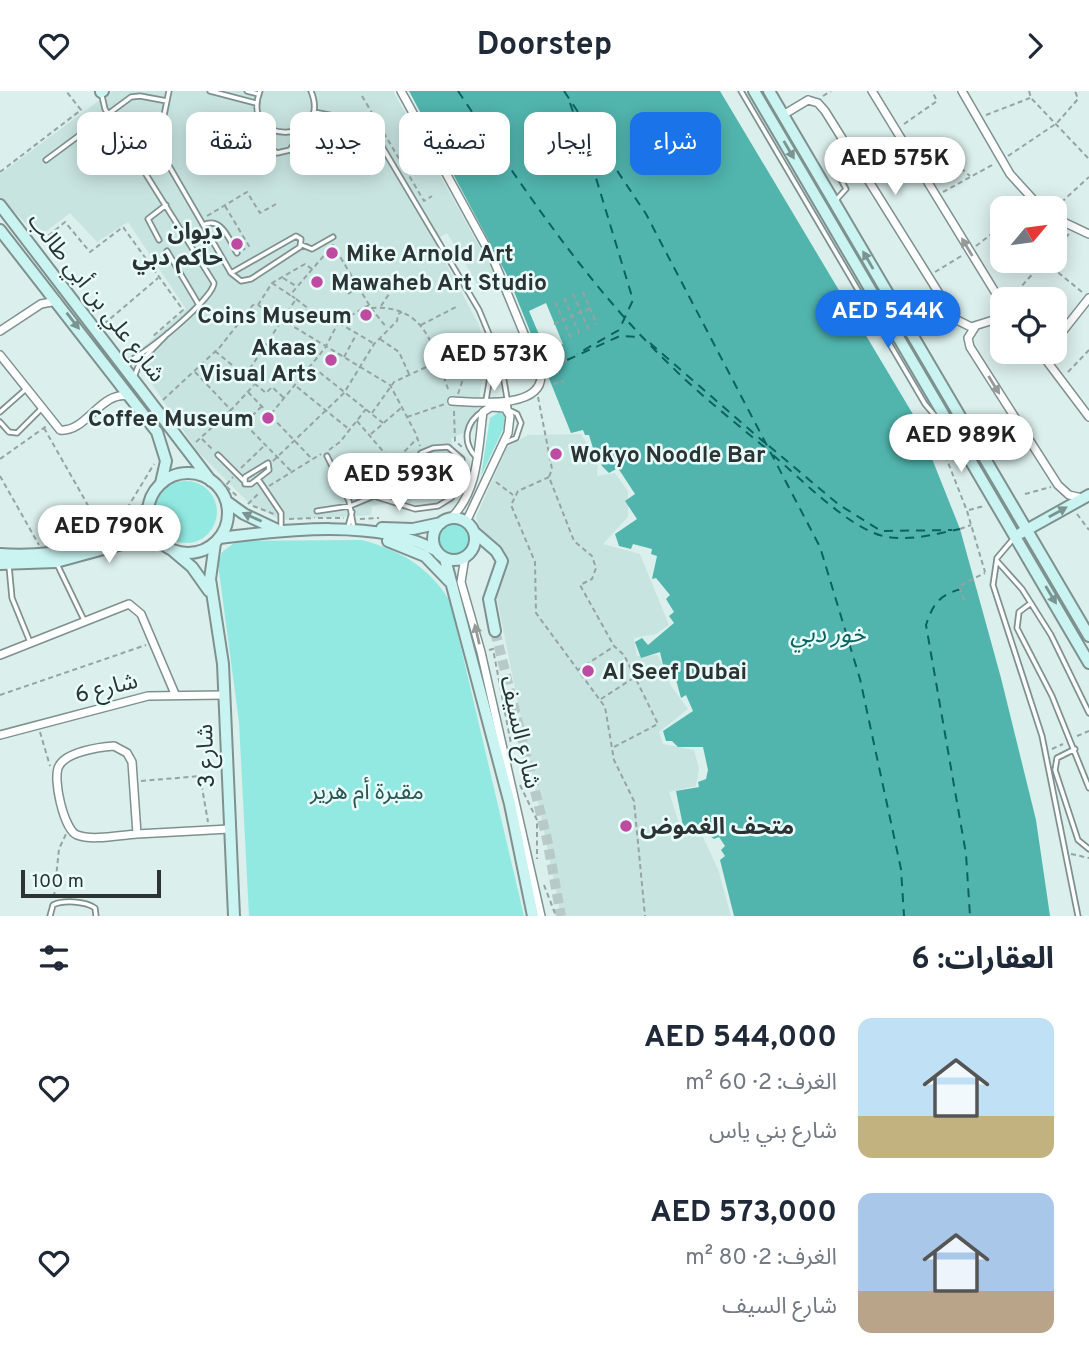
<!DOCTYPE html>
<html lang="ar">
<head>
<meta charset="utf-8">
<style>
  :root { --surface:#fff; --page:#f6f6f7; --text:#1f2937; --muted:#747a83; --accent:#1a73e8 }
  body { margin:0; font-family:Overpass,"Noto Sans Arabic",sans-serif; background:var(--page); color:var(--text); direction:rtl; height:100vh; display:flex; flex-direction:column; font-size:26px; white-space:nowrap }
  * { box-sizing:border-box; margin:0 }
  p { font-size:23px; color:var(--muted) }
  .icon { flex:none; width:38px; height:38px; fill:none; stroke:currentColor; stroke-width:2; stroke-linecap:round; stroke-linejoin:round }
  .map { position:relative; height:825px; overflow:hidden; direction:ltr }
  .sheet { display:flex; flex-direction:column; background:var(--surface); flex:1 }
  .sheet>* { flex:none }
  .banner { position:absolute; left:21px; top:21px; width:700px; height:63px; direction:rtl; display:flex; gap:14px }
  .needle { width:46px; rotate:61deg }
  .controls { position:absolute; left:990px; top:105px; display:grid; gap:14px }
  .controls a { display:grid; place-items:center; width:77px; height:77px; border-radius:14px; background:var(--surface); box-shadow:0 4px 18px #0003; font-size:35px }
  .scale { position:absolute; left:21px; bottom:18px; width:140px; box-sizing:border-box; padding-left:7px; border:4px solid #2c3433; border-top:0; font-size:19px; line-height:24px; white-space:nowrap; color:#2c3433; -webkit-text-stroke:5px #e8fcfa; paint-order:stroke }
  .price { position:absolute; translate:-50% -60px; padding:0 16px; border-radius:24px; background:#fff; color:#222; font-size:23px; line-height:46px; filter:drop-shadow(0 2px 4px #0008) }
  .price::after { content:''; position:absolute; left:50%; top:42px; width:21px; height:16px; margin-left:-10px; background:inherit; clip-path:polygon(0 0,100% 0,50% 100%) }
  .price.active { background:var(--accent); color:#fff }
  ul { padding:0; list-style:none }
  li { display:flex; align-items:center; gap:21px; height:175px; padding:0 35px }
  li span { display:grid; place-items:center; flex:none; width:196px; height:140px; border-radius:14px; color:#555 }
  li>.icon { margin-inline-start:auto }
  span .icon { width:84px; height:84px; fill:#fffc; stroke-width:1 }
  li b { font-size:30px }
  h2 { display:flex; justify-content:space-between; align-items:center; height:84px; padding:0 35px; font-size:30px }
  .chip { padding:0 24px; border-radius:14px; background:var(--surface); box-shadow:0 4px 18px #0003; font-size:24px; line-height:63px }
  .chip.active { background:var(--accent); color:#fff }
  header { display:flex; justify-content:space-between; align-items:center; height:91px; padding:0 35px; background:var(--surface); font-size:32px; font-weight:700 }
  .map>svg:first-child { display:block }
  .built { fill:#c8e4e1 }
  .green { fill:#92e9e2 }
  .water { fill:#51b5ae }
  .pier { fill:#dbefec }
  .lines { fill:none; stroke-linecap:round; stroke-linejoin:round }
  .ferry { stroke:#0c625d; stroke-width:2; stroke-dasharray:9 7; stroke-linecap:butt }
  .secondary-tunnel { stroke:#b8cac7; stroke-width:10; stroke-dasharray:10 5; stroke-linecap:butt }
  .lane-casing { stroke:#7f918f; stroke-width:7 }
  .street-casing { stroke:#7f918f; stroke-width:10 }
  .secondary-casing { stroke:#7f918f; stroke-width:14 }
  .path { stroke:#95a4a2; stroke-width:2; stroke-dasharray:5 3.5; stroke-linecap:butt }
  .lane { stroke:#fff; stroke-width:3.5 }
  .street { stroke:#fff; stroke-width:7 }
  .secondary { stroke:#caf4f2; stroke-width:10 }
  .oneway { fill:#7b9492 }
  .oneway2 { fill:#969a99 }
  .poi-dot { fill:#bf4aa1; stroke:#e8fcfa; stroke-width:2.5 }
  .labels { text-anchor:middle; stroke-width:5; stroke-linejoin:round; paint-order:stroke }
  .poi-label { font-size:23px; font-weight:bold; fill:#2c3433; stroke:#e8fcfa; text-anchor:start }
  .street-label { font-size:23px; fill:#2c3433; stroke:#e8fcfa }
  .park-label { font-size:23px; fill:#2a5653; stroke:#e8fcfa }
  .water-label { font-size:24px; font-style:italic; fill:#0c625d; stroke:#e8fcfa }
</style>
</head>
<body>
<header><svg class="icon" aria-label="forward" viewBox="0 0 24 24"><path d="M9 5l7 7-7 7"/></svg>Doorstep<svg class="icon" aria-label="heart" viewBox="0 0 24 24"><path d="M12 20l-8-8c-3-5 5-10 8-4 3-6 11-1 8 4z"/></svg></header>
<div class="map">
<svg width="1089" height="825" viewBox="0 0 1089 825">
  <rect width="100%" height="100%" fill="#dbefec"/>
  <path class="built" d="M112,0H393L501,194L483,203L447,142L434,150L479,234L486,261L475,337L451,347L459,378L456,391L447,402L372,415L371,424L281,429L249,412L197,360L133,265L186,218L128,131L97,151L70,122L39,146L0,106V83Z
    M581,343L598,372L597,385L615,382L628,400V426L603,453L640,463L669,534L656,543L634,547L637,565L658,564L671,595L688,618L659,641L663,653L694,659L699,677L696,695L669,701L681,738L701,742L718,778L731,825H561L496,503L504,466L480,439L476,426L507,356L528,344Z"/>
  <path class="green" d="M499,321L504,324L506,332L481,385L490,327Z
    M155 421a31 31 0 1 1 62 0a31 31 0 1 1-62 0Z
    M437 448a18 18 0 1 1 36 0a18 18 0 1 1-36 0Z
    M362,449C401,460 428,475 450,510L524,825H249L239,631L218,473L222,461L237,450Z"/>
  <path class="water" d="M409,0H720L917,330L960,438L1001,587L1036,729L1050,825H734L720,769L725,765L721,759L725,755L719,746L714,748L701,738L683,735L676,700L699,696L698,691L706,688L708,679L703,656H678L672,650H666L663,640L693,620L686,604L681,607L672,574H663L660,561L641,567L635,551L642,547L648,554L674,532L669,525L674,521L666,508L670,504L656,487L652,488L657,465L651,463L652,458L633,453L631,458L619,455L615,443L637,428L625,410L635,403L618,377L609,382L602,375L597,357H593L589,344H585L583,339L571,342L509,188Z"/>
  <path class="pier" d="M546,212L563,253L546,260L529,220Z"/>
  <g class="lines">
    <path class="ferry" d="M458,0C522,95 586,193 669,273C700,304 736,332 769,360
      M564,0L646,123L820,456L860,588L901,778L904,825
      M570,12L596,87L633,209L619,239L577,263
      M650,252L765,352
      M567,269L620,245L643,246
      M769,355L838,413L881,440L952,439
      M773,364C801,388 849,437 883,445C908,451 936,443 960,438
      M961,498C939,504 933,513 926,534L966,763L970,825"/>
    <path class="secondary-tunnel" d="M495,540L547,748L561,825"/>
    <defs>
      <path id="lane" d="M169,0L159,49L161,61L231,182
        M210,0L256,12
        M247,0L258,3
        M260,0C239,56 333,54 311,0
        M741,0L925,313L947,339
        M101,1L105,18L214,192C214,207 140,269 125,271
        M314,21L354,29L374,42L479,219L501,272L509,319L517,323L521,332L516,347L504,352
        M260,30L264,52L277,62L290,59L303,37
        M915,66L928,57
        M46,69L131,6L140,5L167,10
        M833,74L846,98L836,109
        M203,134C222,125 229,149 237,162
        M296,145L301,148L300,156L251,188L241,190L231,182Z
        M159,149L148,128L166,114
        M302,154L312,158L333,146
        M167,160L199,214
        M134,286L140,271L168,242
        M486,309L490,286V248
        M0,321L26,298
        M0,331L9,341L17,342L41,318
        M218,364L244,390
        M327,365L349,410L354,438
        M476,366C461,350 466,331 483,320
        M268,372L269,379L251,393H245V386Z
        M258,388L281,422V438
        M317,420L350,415L374,405L415,418L438,415L451,407L461,393L462,368L448,356L433,357L421,362
        M348,436L352,421
        M1014,447L997,467L993,494L1042,645L1078,825
        M997,470L1022,498L1051,544L1089,622
        M57,473L84,529
        M9,475L12,507L30,551
        M1031,512L1019,521L1017,537L1052,605L1089,697
        M1075,658L1057,667L1055,679L1078,749L1089,758
        M50,825L53,814C63,809 85,810 95,817L96,825"/>
      <path id="street" d="M401,0L494,170L541,284C542,319 475,311 452,310
        M872,0L1003,214
        M962,0L1010,83L1041,117
        M808,9L818,12L825,20L955,228L971,236L1003,226
        M783,24L808,9
        M1055,127L1089,143
        M975,236L968,247L970,256L1058,394L1069,404L1082,407
        M0,240L41,213L57,210
        M1055,250L1089,207
        M1040,261L1089,326
        M0,264L60,339C86,342 101,299 129,305
        M450,428C479,401 478,357 483,321L491,316L505,317L510,325L508,342L466,431
        M465,466L461,491L481,561L541,825
        M0,564L129,513L141,523L175,603
        M0,644L148,605L224,604
        M114,655L127,662L132,671L137,743C120,744 93,750 77,744C64,739 52,687 59,675C66,661 99,656 114,655Z
        M137,743L229,738"/>
      <path id="secondary" d="M754,0L1089,572
        M769,0L1089,545
        M101,1L103,0
        M0,114L211,390
        M0,139L157,341L166,370L161,392
        M148 422a40 40 0 1 1 80 0a40 40 0 1 1-80 0Z
        M226,410L244,423L280,440
        M433 448a21 21 0 1 1 42 0a21 21 0 1 1-42 0Z
        M382,437L413,438L441,432
        M474,441L496,460L502,470L489,508L495,540
        M1021,442L1089,404
        M219,447C282,439 380,427 437,460
        M388,450L425,465L449,490
        M215,452L210,488L223,573L234,825
        M173,460L192,476L209,500
        M0,463C45,466 123,458 148,416
        M445,468L510,713L533,825
        M0,473L56,471L122,453H162"/>
    </defs>
    <use href="#lane" class="lane-casing"/>
    <use href="#street" class="street-casing"/>
    <use href="#secondary" class="secondary-casing"/>
    <path class="path" d="M1029,0L1031,7L1089,68
      M362,5L424,110L432,105
      M823,5L831,0
      M986,24L1030,7
      M904,33L937,10L932,0
      M409,46L401,44L400,52L407,53L409,46L415,42
      M935,55L970,85
      M1008,65L1057,32L1078,8L1075,0
      M0,81L81,19L66,0
      M875,84L902,66
      M943,101L994,73
      M225,115L249,155L243,159
      M1055,117L1089,86
      M207,125L247,101L260,122L276,113
      M42,150L65,131L90,161L123,136L183,219L152,246
      M976,155L1003,134
      M1055,158L1069,143
      M935,181L963,164
      M283,187L296,195
      M272,192L290,204L333,154L371,217C427,213 434,258 449,301
      M583,201L597,234
      M348,203L358,196
      M573,203L589,239
      M564,207L580,244
      M1011,207L1044,170L1082,201
      M296,208L309,218
      M555,211L571,247
      M258,214L390,294L416,343L420,355
      M381,215L389,203
      M909,216L929,205
      M371,217L387,237
      M339,232L373,252
      M104,233L158,187
      M554,233L590,217
      M421,234L456,216
      M380,248L399,261L409,283
      M215,260L266,302L272,296L285,308
      M344,266L356,244
      M313,276L383,332
      M547,277L567,269
      M195,281L231,319L254,294
      M1068,281L1089,259
      M245,285L296,208L292,205
      M553,293L564,290
      M297,296L350,339
      M248,301L312,368
      M458,303L465,282
      M538,306L552,378L549,386L574,450L592,465L596,477L592,488L580,494L614,555L624,564L658,633L612,657
      M163,309L220,256L253,214H258L272,192L305,173L312,178
      M454,320L455,350L462,356
      M372,322L394,291L437,271
      M271,323L325,257L338,232L369,214
      M407,326L445,313
      M357,330L394,373
      M246,331L262,315
      M933,333L967,420L985,481
      M44,337L102,439
      M371,343L401,317
      M202,348L213,359
      M196,351L231,319L292,381
      M329,359L340,351L366,318
      M0,368L48,334
      M273,370L344,302L374,253L397,230L398,223L402,221
      M241,377L265,354
      M0,385L39,454
      M549,386L518,400L511,414L535,471L536,522L605,616L614,669L634,710L645,825
      M220,390L237,405
      M496,391L513,404
      M348,394C380,395 396,367 418,347
      M269,395L321,363
      M221,400L233,386
      M1025,403L1051,396
      M248,413L259,402
      M253,415L274,423
      M969,419L984,415
      M1077,423L1089,439
      M130,424L126,419L154,373
      M318,427H344
      M289,428L315,427
      M360,428L379,427
      M960,438L971,434
      M964,509L959,495L985,482
      M489,559L493,558L512,658
      M578,579L613,556
      M0,604L146,554
      M601,608L635,586
      M40,641L50,675
      M1077,645L1089,640
      M1052,658L1063,653
      M141,690L200,685L208,731
      M520,694L537,729V768
      M1071,763L1089,767
      M544,794L556,825
      M54,806L59,758L66,743"/>
    <use href="#lane" class="lane"/>
    <use href="#street" class="street"/>
    <use href="#secondary" class="secondary"/>
  </g>
  <defs><path id="oneway-solid" d="M-6-.8H1V-3.2L6.5 0L1 3.2V.8H-6Z" transform="scale(1.75)"/></defs>
  <g class="oneway">
    <use href="#oneway-solid" transform="translate(789 59) rotate(60)"/>
    <use href="#oneway-solid" transform="translate(868 169) rotate(-120)"/>
    <use href="#oneway-solid" transform="translate(73 230) rotate(52)"/>
    <use href="#oneway-solid" transform="translate(1058 421) rotate(-29)"/>
    <use href="#oneway-solid" transform="translate(252 426) rotate(-156)"/>
    <use href="#oneway-solid" transform="translate(1051 504) rotate(59)"/>
  </g>
  <g class="oneway2">
    <use href="#oneway-solid" transform="translate(967 156) rotate(-121)"/>
    <use href="#oneway-solid" transform="translate(994 294) rotate(58)"/>
    <use href="#oneway-solid" transform="translate(477 543) rotate(-103)"/>
  </g>
  <g class="poi-dot">
    <circle cx="237" cy="153" r="7"/>
    <circle cx="332" cy="162" r="7"/>
    <circle cx="317" cy="191" r="7"/>
    <circle cx="366" cy="224" r="7"/>
    <circle cx="331" cy="269" r="7"/>
    <circle cx="268" cy="327" r="7"/>
    <circle cx="556" cy="363" r="7"/>
    <circle cx="588" cy="580" r="7"/>
    <circle cx="626" cy="735" r="7"/>
  </g>
  <g class="labels">
    <g class="poi-label">
      <text x="223" y="148" text-anchor="end">ديوان<tspan x="223" dy="26">حاكم دبي</tspan></text>
      <text x="346" y="170">Mike Arnold Art</text>
      <text x="331" y="199">Mawaheb Art Studio</text>
      <text x="352" y="232" text-anchor="end">Coins Museum</text>
      <text x="317" y="264" text-anchor="end">Akaas<tspan x="317" dy="26">Visual Arts</tspan></text>
      <text x="254" y="335" text-anchor="end">Coffee Museum</text>
      <text x="570" y="371">Wokyo Noodle Bar</text>
      <text x="602" y="588">Al Seef Dubai</text>
      <text x="640" y="743">متحف الغموض</text>
    </g>
    <g class="street-label">
      <text transform="translate(97 206) rotate(52)" y="8">شارع علي بن أبي طالب</text>
      <text transform="translate(106 596) rotate(-14)" y="8">شارع 6</text>
      <text transform="translate(521 641) rotate(77)" y="8">شارع السيف</text>
      <text transform="translate(205 665) rotate(-92)" y="8">شارع 3</text>
    </g>
    <g class="park-label">
      <text x="367" y="708">مقبرة أم هرير</text>
    </g>
    <g class="water-label">
      <text x="828" y="551">خور دبي</text>
    </g>
  </g>
</svg>
<div class="controls">
<a><svg class="needle" viewBox="-14 -14 28 28"><path d="M0-13l5 13h-10z" fill="#e53935"/><path d="M0 13l5-13h-10z" fill="#747a83"/></svg></a>
<a><svg class="icon" aria-label="locate" viewBox="0 0 24 24"><circle cx="12" cy="12" r="6"/><path d="M12 2v4M12 18v4M2 12h4M18 12h4"/></svg></a>
</div>
<div class="scale">100 m</div>
<b class="price" style="left:895px;top:106px">AED 575K</b>
<b class="price active" style="left:888px;top:259px">AED 544K</b>
<b class="price" style="left:494px;top:302px">AED 573K</b>
<b class="price" style="left:961px;top:383px">AED 989K</b>
<b class="price" style="left:399px;top:422px">AED 593K</b>
<b class="price" style="left:109px;top:474px">AED 790K</b>
<div class="banner">
<a class="chip active">شراء</a>
<a class="chip">إيجار</a>
<a class="chip">تصفية</a>
<a class="chip">جديد</a>
<a class="chip">شقة</a>
<a class="chip">منزل</a>
</div>
</div>
<section class="sheet">
<h2>العقارات: 6<svg class="icon" aria-label="filters" viewBox="0 0 24 24"><path d="M4 7h16M4 17h16"/><circle cx="9" cy="7" r="2"/><circle cx="15" cy="17" r="2"/></svg></h2>
<ul>
<li><span style="background:linear-gradient(#bfe0f5 70%,#c2b280 0)"><svg class="icon" aria-label="home" viewBox="0 0 24 24"><path d="M3 11l9-7 9 7M6 9v11h12V9"/></svg></span><div><b>AED 544,000</b><p>الغرف: 2 · 60 m²</p><p>شارع بني ياس</p></div><svg class="icon" aria-label="heart" viewBox="0 0 24 24"><path d="M12 20l-8-8c-3-5 5-10 8-4 3-6 11-1 8 4z"/></svg></li>
<li><span style="background:linear-gradient(#a9c7e8 70%,#b9a48a 0)"><svg class="icon" aria-label="home" viewBox="0 0 24 24"><path d="M3 11l9-7 9 7M6 9v11h12V9"/></svg></span><div><b>AED 573,000</b><p>الغرف: 2 · 80 m²</p><p>شارع السيف</p></div><svg class="icon" aria-label="heart" viewBox="0 0 24 24"><path d="M12 20l-8-8c-3-5 5-10 8-4 3-6 11-1 8 4z"/></svg></li>
</ul>
</section>
</body>
</html>
